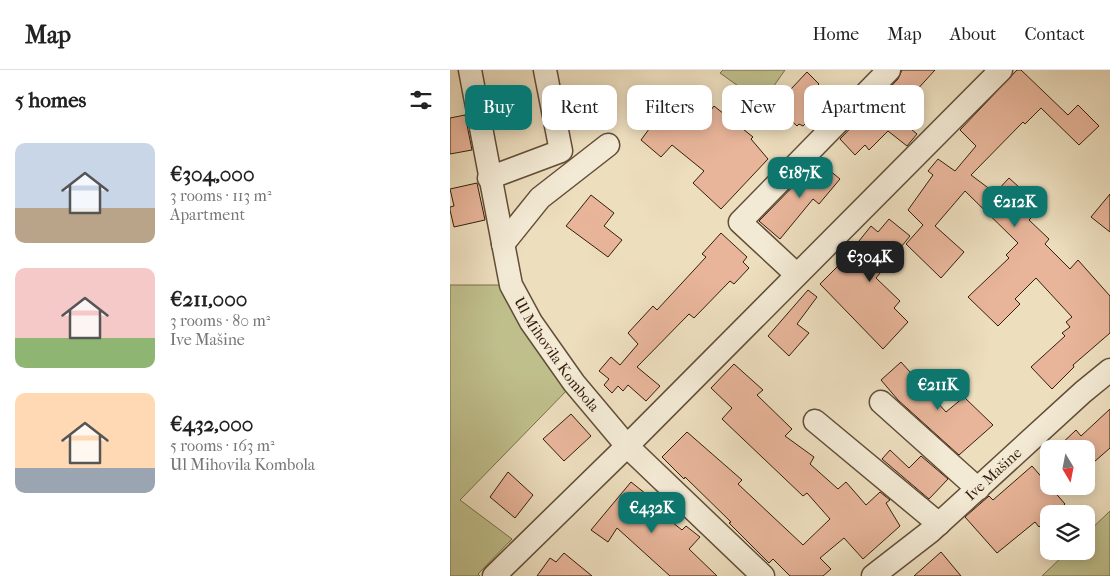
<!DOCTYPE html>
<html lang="en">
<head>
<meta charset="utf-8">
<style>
  :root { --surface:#fff; --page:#f2f2f2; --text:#222; --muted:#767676; --line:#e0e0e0; --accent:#0f766e }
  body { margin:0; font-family:"IM FELL French Canon",serif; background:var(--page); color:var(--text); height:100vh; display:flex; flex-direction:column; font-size:19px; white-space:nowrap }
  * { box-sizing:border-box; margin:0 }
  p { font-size:16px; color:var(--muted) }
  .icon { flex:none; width:28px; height:28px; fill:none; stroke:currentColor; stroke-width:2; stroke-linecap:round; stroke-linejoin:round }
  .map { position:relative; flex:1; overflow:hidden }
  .side { display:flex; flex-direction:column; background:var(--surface); width:450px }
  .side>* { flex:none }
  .banner { position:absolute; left:15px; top:15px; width:475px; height:45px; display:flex; gap:10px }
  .needle { width:32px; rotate:170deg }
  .buttons { position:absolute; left:590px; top:370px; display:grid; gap:10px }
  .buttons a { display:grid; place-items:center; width:55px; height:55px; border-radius:10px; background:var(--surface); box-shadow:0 2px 12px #0003; font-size:25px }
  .price { position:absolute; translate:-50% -42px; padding:0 11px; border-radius:10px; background:var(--accent); color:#fff; font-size:16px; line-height:32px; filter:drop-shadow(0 1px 2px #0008) }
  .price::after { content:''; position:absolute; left:50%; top:30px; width:15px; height:11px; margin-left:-8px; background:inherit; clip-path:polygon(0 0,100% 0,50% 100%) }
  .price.current { background:#222; color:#fff }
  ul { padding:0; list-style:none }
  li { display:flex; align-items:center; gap:15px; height:125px; padding:0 15px }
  li span { display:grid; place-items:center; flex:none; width:140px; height:100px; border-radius:10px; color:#555 }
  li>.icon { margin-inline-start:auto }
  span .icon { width:60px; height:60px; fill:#fffc; stroke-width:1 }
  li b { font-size:21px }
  h2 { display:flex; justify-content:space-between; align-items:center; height:60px; padding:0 15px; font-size:21px }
  .chip { padding:0 18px; border-radius:10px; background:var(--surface); box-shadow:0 2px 12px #0003; font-size:18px; line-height:45px }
  .chip.current { background:var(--accent); color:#fff }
  header { display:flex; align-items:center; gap:30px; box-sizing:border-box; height:70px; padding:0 25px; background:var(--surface); border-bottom:1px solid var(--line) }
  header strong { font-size:24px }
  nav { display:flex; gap:28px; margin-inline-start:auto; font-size:18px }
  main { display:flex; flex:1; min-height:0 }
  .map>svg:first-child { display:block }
  .green { fill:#bfbf8c; stroke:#7a6e4c }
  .building { fill:#e8b59a; stroke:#341e0b }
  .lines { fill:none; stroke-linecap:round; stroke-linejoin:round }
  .minor-casing { stroke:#624e38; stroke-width:25 }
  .minor { stroke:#f3ead5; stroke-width:22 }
  .labels { text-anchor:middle; stroke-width:4; stroke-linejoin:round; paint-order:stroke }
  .street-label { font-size:15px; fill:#341e0b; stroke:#f3ead5 }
</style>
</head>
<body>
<header>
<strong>Map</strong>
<nav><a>Home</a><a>Map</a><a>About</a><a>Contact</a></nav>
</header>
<main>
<section class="side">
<h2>5 homes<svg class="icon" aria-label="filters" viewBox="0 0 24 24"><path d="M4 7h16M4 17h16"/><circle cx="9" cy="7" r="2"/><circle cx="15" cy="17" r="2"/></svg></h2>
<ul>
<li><span style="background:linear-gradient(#c9d6e8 65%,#b9a48a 0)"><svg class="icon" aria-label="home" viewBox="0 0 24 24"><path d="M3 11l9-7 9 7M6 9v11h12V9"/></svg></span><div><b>€304,000</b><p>3 rooms · 113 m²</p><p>Apartment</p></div></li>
<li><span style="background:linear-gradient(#f6c9c9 70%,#8fb573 0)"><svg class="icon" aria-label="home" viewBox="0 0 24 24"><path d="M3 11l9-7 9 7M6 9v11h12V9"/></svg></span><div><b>€211,000</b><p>3 rooms · 80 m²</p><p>Ive Mašine</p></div></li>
<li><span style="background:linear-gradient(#ffd9b3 75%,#9aa5b1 0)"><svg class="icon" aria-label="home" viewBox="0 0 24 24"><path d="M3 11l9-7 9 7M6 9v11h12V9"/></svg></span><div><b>€432,000</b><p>5 rooms · 163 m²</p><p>Ul Mihovila Kombola</p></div></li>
</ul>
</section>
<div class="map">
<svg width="660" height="506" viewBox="0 0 660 506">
  <rect width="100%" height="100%" fill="#eddebe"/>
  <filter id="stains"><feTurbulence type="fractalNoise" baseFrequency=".004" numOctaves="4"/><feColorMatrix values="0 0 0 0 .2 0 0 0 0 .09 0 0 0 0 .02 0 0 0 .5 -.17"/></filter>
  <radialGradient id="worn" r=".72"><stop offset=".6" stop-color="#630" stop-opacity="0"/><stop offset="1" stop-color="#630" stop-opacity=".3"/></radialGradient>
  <path class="green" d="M273,0H335L312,33L270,3Z
    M0,215H61L124,313L10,430L62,469L28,504L30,506H0Z
    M660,441V506H592L618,481H636V464Z"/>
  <path class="building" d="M452,0H485L444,45L467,64L457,76L438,61L419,80L415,75L405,85L390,69L448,9Z
    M567,0H571L618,45L628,35L649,56L629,75L591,38L575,54L573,52L521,105L545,123L559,108L570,118L564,124L584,145L579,150L599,169L595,174L620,199L628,190L660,226V263L623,295L624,297L602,319L581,297L615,266L612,263L620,257L616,252L622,247L586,208L565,229L570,234L548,256L518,227L559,188L556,185L568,173L515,121L485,156L514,182L491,208L456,174L473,155L458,140L483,105L478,101L488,89L505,101L526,76L510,60Z
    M357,2L369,14L362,21L382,40L371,50L365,44L353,56L349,54L347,56L325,36Z
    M215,16L255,48L264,36L303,67L301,69L318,89L271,139L243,113L254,101L222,75L211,87L191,70L202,55L200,53L203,49L194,41Z
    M15,45L22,80L0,84V48Z
    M368,91L390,109L369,134L363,129L330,169L309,151Z
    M27,113L35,150L4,157L0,140V137L4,136L0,119Z
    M660,124V162L641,147Z
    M141,125L164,143L154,156L172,170L158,187L116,156Z
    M439,149L460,166L426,208L450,231L444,238L458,252L433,279L370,214L393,191L421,156L428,162Z
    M271,163L297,187L293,192L299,198L284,214L280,211L244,248L239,244L187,297L210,316L196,331L178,315L173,321L168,316L162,323L154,315L159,309L149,301L161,287L170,295L188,274L178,263L203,236L207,240L256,187L252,184Z
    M358,220L367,227L347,254L359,263L339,286L318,266Z
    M451,292L496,342L514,327L543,355L509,385L448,330L431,310Z
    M284,294L313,320L307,325L342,359L335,366L364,387L360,394L388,419L396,412L416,435L430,422L440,430L436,433L450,456L413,489L394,468L370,488L381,499L373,506H340L323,489L319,493L279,453L281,452L235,407L234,409L212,387L237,362L292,410L288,414L353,475L380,449L357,423L353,426L272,349L282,338L261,318Z
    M660,339V378L636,399V379H606L626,360L631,366Z
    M121,344L141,366L114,391L93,369Z
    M440,380L459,398L471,386L498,409L479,429L432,389Z
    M582,396L615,434L604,444H599V448L589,457L585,452L547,483L515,447L539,426L543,430Z
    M58,402L83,425L65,448L40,427Z
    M181,412L206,432L202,436L232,460L236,456L250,467L239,479L267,506H220L167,458L158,472L141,460Z
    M491,482L511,506H464Z
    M114,483L142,506H87L100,488L106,492Z"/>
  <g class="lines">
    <defs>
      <g id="minor">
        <path id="s1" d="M20,0L61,215L81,252L124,313L177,376L313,506"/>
        <path d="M39,108L111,81L95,0"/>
        <path d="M53,174L90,128L158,75"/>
        <path d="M346,204L290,152L439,0"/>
        <path d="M431,332L528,419"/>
        <path d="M365,351L489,454"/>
        <path d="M44,506L177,376L551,0"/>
        <path id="s2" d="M423,506L481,461L633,322L660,300"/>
      </g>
    </defs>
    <use href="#minor" class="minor-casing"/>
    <use href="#minor" class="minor"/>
  </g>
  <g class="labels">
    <g class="street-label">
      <text dy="5" stroke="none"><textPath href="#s1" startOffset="302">Ul Mihovila Kombola</textPath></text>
      <text dy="5" stroke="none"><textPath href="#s2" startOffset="158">Ive Mašine</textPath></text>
    </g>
  </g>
  <rect width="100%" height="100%" filter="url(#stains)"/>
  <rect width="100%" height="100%" fill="url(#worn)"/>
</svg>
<div class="buttons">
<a><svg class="needle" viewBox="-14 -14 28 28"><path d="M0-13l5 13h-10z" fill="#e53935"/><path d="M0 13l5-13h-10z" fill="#767676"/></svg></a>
<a><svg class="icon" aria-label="layers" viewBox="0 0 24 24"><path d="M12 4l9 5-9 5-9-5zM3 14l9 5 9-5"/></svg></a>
</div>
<b class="price" style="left:350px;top:129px">€187K</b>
<b class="price" style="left:565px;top:158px">€212K</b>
<b class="price current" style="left:420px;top:213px">€304K</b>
<b class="price" style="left:488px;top:341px">€211K</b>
<b class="price" style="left:202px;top:464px">€432K</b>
<div class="banner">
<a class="chip current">Buy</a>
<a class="chip">Rent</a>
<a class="chip">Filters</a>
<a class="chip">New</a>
<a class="chip">Apartment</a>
</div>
</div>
</main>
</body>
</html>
